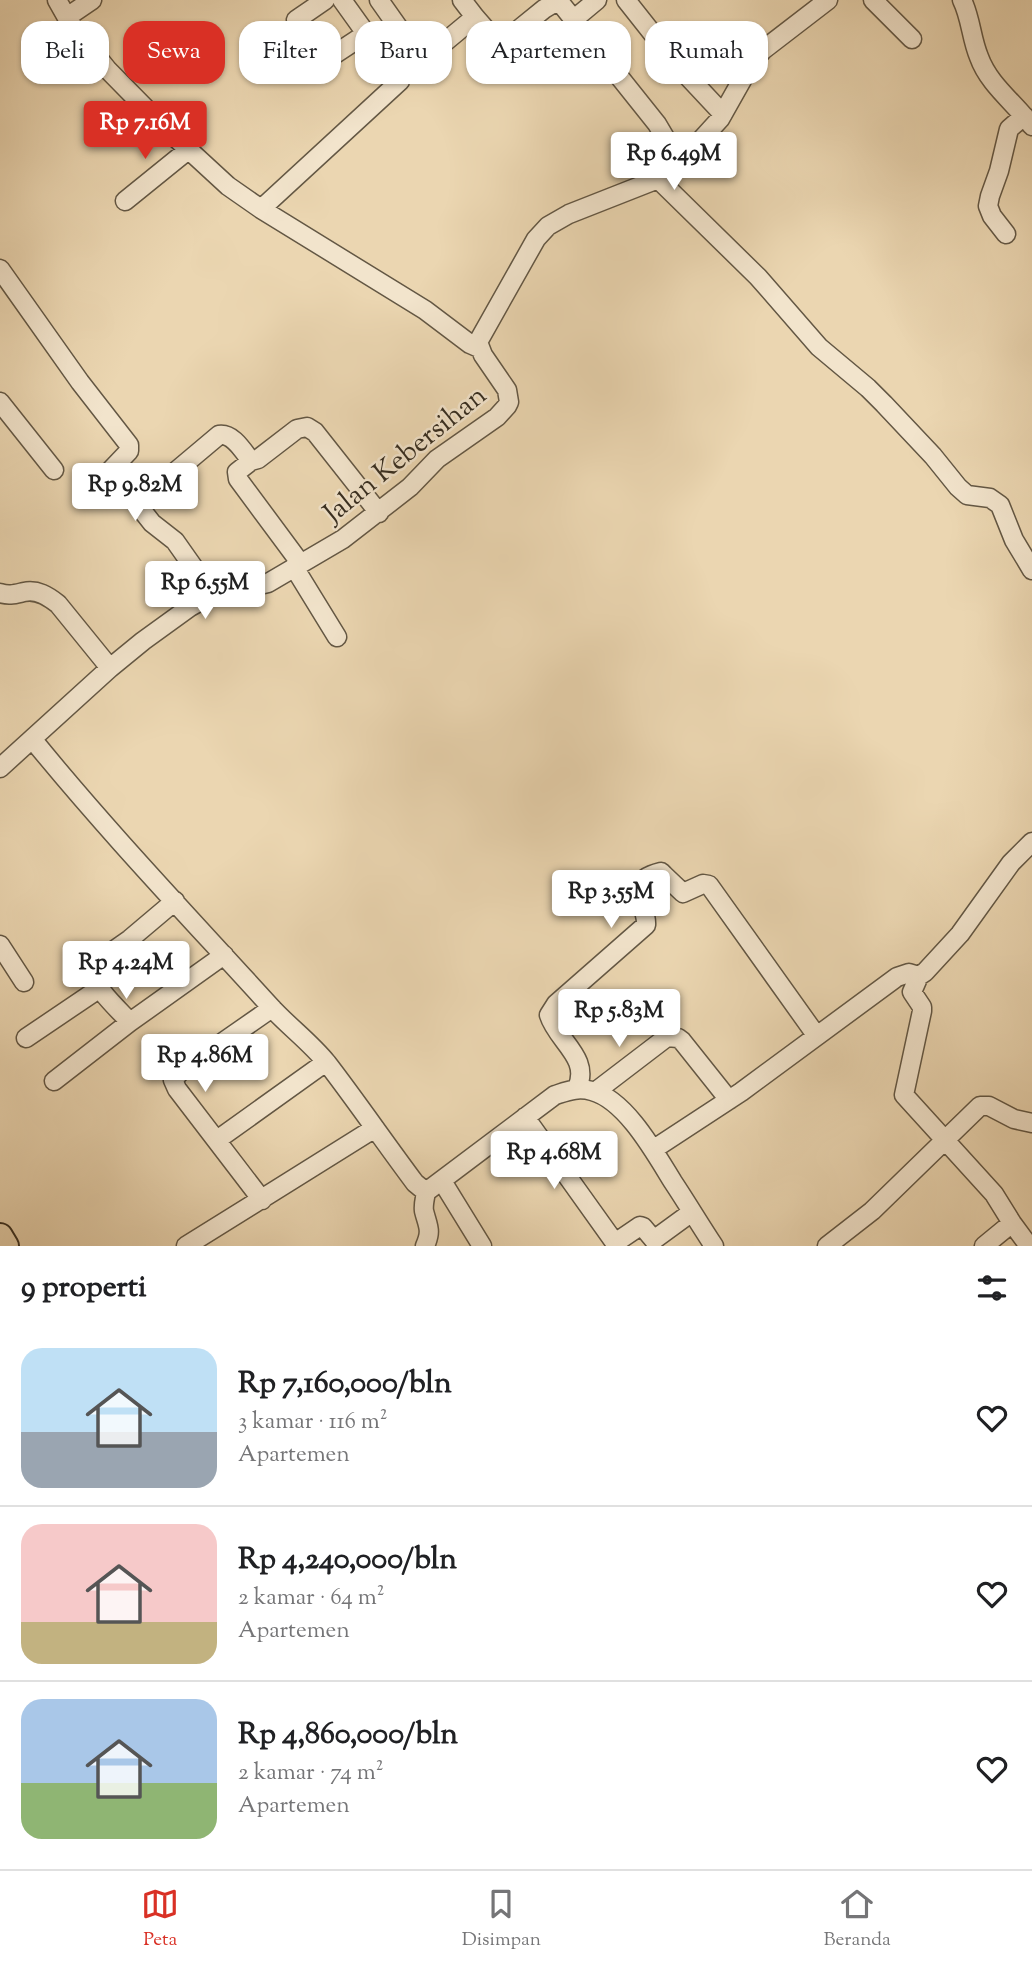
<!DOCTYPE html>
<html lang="id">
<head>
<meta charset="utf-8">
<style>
  :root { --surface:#fff; --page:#f2f2f2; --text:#202124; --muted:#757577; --line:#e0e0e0; --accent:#d93025 }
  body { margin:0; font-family:"Sorts Mill Goudy",serif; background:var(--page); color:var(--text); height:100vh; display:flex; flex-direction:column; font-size:26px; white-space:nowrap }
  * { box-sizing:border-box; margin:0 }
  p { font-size:23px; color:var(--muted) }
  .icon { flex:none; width:38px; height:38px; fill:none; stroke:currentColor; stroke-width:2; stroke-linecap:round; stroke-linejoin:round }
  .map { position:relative; height:1246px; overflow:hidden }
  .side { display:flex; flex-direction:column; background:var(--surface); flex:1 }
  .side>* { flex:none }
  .hud { position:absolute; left:21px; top:21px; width:990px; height:63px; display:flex; gap:14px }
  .price { position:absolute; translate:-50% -60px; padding:0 16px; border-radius:7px; background:#fff; color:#222; font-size:23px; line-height:46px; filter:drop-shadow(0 2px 4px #0008) }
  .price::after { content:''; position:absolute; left:50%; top:42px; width:21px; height:16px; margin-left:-10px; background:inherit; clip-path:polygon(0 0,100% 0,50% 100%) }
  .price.selected { background:var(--accent); color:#fff }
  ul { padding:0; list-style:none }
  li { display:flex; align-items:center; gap:21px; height:175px; padding:0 21px }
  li+li { border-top:2px solid var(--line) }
  li span { display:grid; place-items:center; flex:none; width:196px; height:140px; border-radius:21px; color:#555 }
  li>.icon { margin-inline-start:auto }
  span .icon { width:84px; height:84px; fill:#fffc; stroke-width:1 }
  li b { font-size:30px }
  h2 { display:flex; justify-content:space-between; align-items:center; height:84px; padding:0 21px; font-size:30px }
  .tag { padding:0 24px; border-radius:21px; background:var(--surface); box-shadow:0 2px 5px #0004; font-size:24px; line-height:63px }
  .tag.selected { background:var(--accent); color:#fff }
  .dock { display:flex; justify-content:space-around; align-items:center; height:98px; border-top:2px solid var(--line); background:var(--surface); font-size:19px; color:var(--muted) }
  .dock a { display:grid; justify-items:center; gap:4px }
  .dock .selected { color:var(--accent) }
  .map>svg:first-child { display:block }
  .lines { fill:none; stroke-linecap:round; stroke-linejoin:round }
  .minor-casing { stroke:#635744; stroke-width:21 }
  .highway-casing { stroke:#362d20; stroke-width:28 }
  .minor { stroke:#f2e4cc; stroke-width:18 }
  .highway { stroke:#ebd6b1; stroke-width:24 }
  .labels { text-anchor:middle; stroke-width:5; stroke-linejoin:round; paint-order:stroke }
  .street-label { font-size:28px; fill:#362d20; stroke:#f2e4cc }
</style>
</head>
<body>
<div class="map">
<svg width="1032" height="1246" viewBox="0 0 1032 1246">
  <rect width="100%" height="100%" fill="#ebd6b1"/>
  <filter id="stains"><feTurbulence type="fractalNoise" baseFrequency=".00286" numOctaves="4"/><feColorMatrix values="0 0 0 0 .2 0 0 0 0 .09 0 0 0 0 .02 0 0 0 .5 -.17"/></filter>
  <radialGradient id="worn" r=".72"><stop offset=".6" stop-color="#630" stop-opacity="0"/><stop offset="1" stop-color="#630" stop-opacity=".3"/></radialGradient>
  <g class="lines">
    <defs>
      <path id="minor" d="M57,0L70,23L107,69L165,128L228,186L261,209L425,310L470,344L479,348
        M379,0L422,61L475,17L462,0
        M558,0L657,124L680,163
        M626,0L679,67L723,114
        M873,0L912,39
        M962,0C971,18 971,38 979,57C989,85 1015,103 1032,126
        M67,17L92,0
        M475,17L495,40L502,43L544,9L559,0
        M296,20L325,0
        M573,20L597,0
        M326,60L367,33
        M658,179L758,277L819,347L868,388L884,404L933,456L958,487L967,495L990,498L1000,505L1014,540L1032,570
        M125,201L188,150
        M261,209L400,81L342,0
        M1006,234L992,216L988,206L990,196L999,171L1009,129L1024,116
        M0,269L80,382L129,445V451L109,472L137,504L219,435C233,433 243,451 251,461L258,459L297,429L307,427L315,432L379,513
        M0,402L54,470
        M251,461L237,472L238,479L301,564
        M137,504L152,523L175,541L213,595
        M294,567L337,637
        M0,593C9,596 15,594 24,592C37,589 48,596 58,604L110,668
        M33,740C108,832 190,918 270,1006C288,1026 310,1042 327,1063C357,1102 385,1143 415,1183L426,1192L555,1095C568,1091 578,1087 592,1091C626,1100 655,1153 673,1182C687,1203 700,1225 714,1246
        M0,768L110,668L143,641L190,607L208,597L268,583L343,539L410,487L437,459L497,417L507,406L509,402L507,390L483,355L478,342L536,239L548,226L569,214L658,179L680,163L720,119L751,64L763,50L828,0
        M130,939L150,969
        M0,945L24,982
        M919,976L912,992L922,1007V1011L904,1095L994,1194L1012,1223L1029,1246
        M130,1022C116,1007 94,988 90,967L130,939L175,901
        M26,1038L100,988
        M54,1081L130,1022L224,955
        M577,1088C591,1058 557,1041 549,1015L556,1004L646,925C648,904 620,882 661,872L664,875L683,893L703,884L709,885L816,1035
        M595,1092L667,1037L678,1038L682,1041L729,1100
        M525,1117L615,1243L640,1226L643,1227L653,1239H655L692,1212
        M217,1140L326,1062
        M654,1149L741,1092L897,977L909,973L919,976L925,972L960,934L1011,863L1032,842
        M442,1181L482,1246
        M262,1200L177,1089L173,1080L180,1072L272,1008
        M186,1246L375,1128
        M425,1246C432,1230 428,1227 424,1211C423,1205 425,1198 426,1192
        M827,1246L872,1211L980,1106H989L1014,1119L1032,1123
        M984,1246L1012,1223"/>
      <path id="highway" d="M0,1236L6,1246"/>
    </defs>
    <use href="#minor" class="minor-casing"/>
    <use href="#highway" class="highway-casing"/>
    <use href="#minor" class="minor"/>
    <use href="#highway" class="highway"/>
  </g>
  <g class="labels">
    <g class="street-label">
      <text transform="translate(404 453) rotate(-39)" y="10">Jalan Kebersihan</text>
    </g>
  </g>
  <rect width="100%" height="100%" filter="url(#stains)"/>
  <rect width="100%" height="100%" fill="url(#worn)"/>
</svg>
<b class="price selected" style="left:145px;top:161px">Rp 7.16M</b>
<b class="price" style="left:674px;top:192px">Rp 6.49M</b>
<b class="price" style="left:135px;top:523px">Rp 9.82M</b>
<b class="price" style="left:205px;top:621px">Rp 6.55M</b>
<b class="price" style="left:611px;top:930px">Rp 3.55M</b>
<b class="price" style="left:126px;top:1001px">Rp 4.24M</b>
<b class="price" style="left:619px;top:1049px">Rp 5.83M</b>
<b class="price" style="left:205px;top:1094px">Rp 4.86M</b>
<b class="price" style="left:554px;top:1191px">Rp 4.68M</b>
<div class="hud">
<a class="tag">Beli</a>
<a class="tag selected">Sewa</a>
<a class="tag">Filter</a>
<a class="tag">Baru</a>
<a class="tag">Apartemen</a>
<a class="tag">Rumah</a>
</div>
</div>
<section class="side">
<h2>9 properti<svg class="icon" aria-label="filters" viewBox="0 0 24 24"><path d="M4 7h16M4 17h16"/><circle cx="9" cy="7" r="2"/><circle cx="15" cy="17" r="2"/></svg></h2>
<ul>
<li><span style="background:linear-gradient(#bfe0f5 60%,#9aa5b1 0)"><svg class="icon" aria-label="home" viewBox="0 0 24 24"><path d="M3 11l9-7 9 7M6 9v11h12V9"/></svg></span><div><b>Rp 7,160,000/bln</b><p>3 kamar · 116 m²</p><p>Apartemen</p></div><svg class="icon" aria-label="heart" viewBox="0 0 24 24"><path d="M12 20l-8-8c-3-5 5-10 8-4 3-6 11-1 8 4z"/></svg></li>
<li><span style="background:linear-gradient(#f6c9c9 70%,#c2b280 0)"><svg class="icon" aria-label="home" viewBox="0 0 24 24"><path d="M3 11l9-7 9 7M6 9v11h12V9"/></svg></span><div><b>Rp 4,240,000/bln</b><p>2 kamar · 64 m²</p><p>Apartemen</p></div><svg class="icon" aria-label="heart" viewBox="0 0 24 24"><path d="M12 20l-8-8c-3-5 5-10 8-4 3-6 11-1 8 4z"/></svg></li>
<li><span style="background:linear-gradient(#a9c7e8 60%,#8fb573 0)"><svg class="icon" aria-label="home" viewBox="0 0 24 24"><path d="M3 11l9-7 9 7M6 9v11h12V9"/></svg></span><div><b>Rp 4,860,000/bln</b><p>2 kamar · 74 m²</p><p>Apartemen</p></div><svg class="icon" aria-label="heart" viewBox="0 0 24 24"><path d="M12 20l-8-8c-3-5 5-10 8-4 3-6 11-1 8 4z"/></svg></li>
</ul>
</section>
<nav class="dock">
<a class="selected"><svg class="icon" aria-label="map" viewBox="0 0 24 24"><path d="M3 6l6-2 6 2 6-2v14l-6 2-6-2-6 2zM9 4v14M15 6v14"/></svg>Peta</a>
<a><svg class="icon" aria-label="saved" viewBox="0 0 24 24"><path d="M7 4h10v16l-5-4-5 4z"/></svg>Disimpan</a>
<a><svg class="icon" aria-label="home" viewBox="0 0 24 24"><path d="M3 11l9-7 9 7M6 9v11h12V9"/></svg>Beranda</a>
</nav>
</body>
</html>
